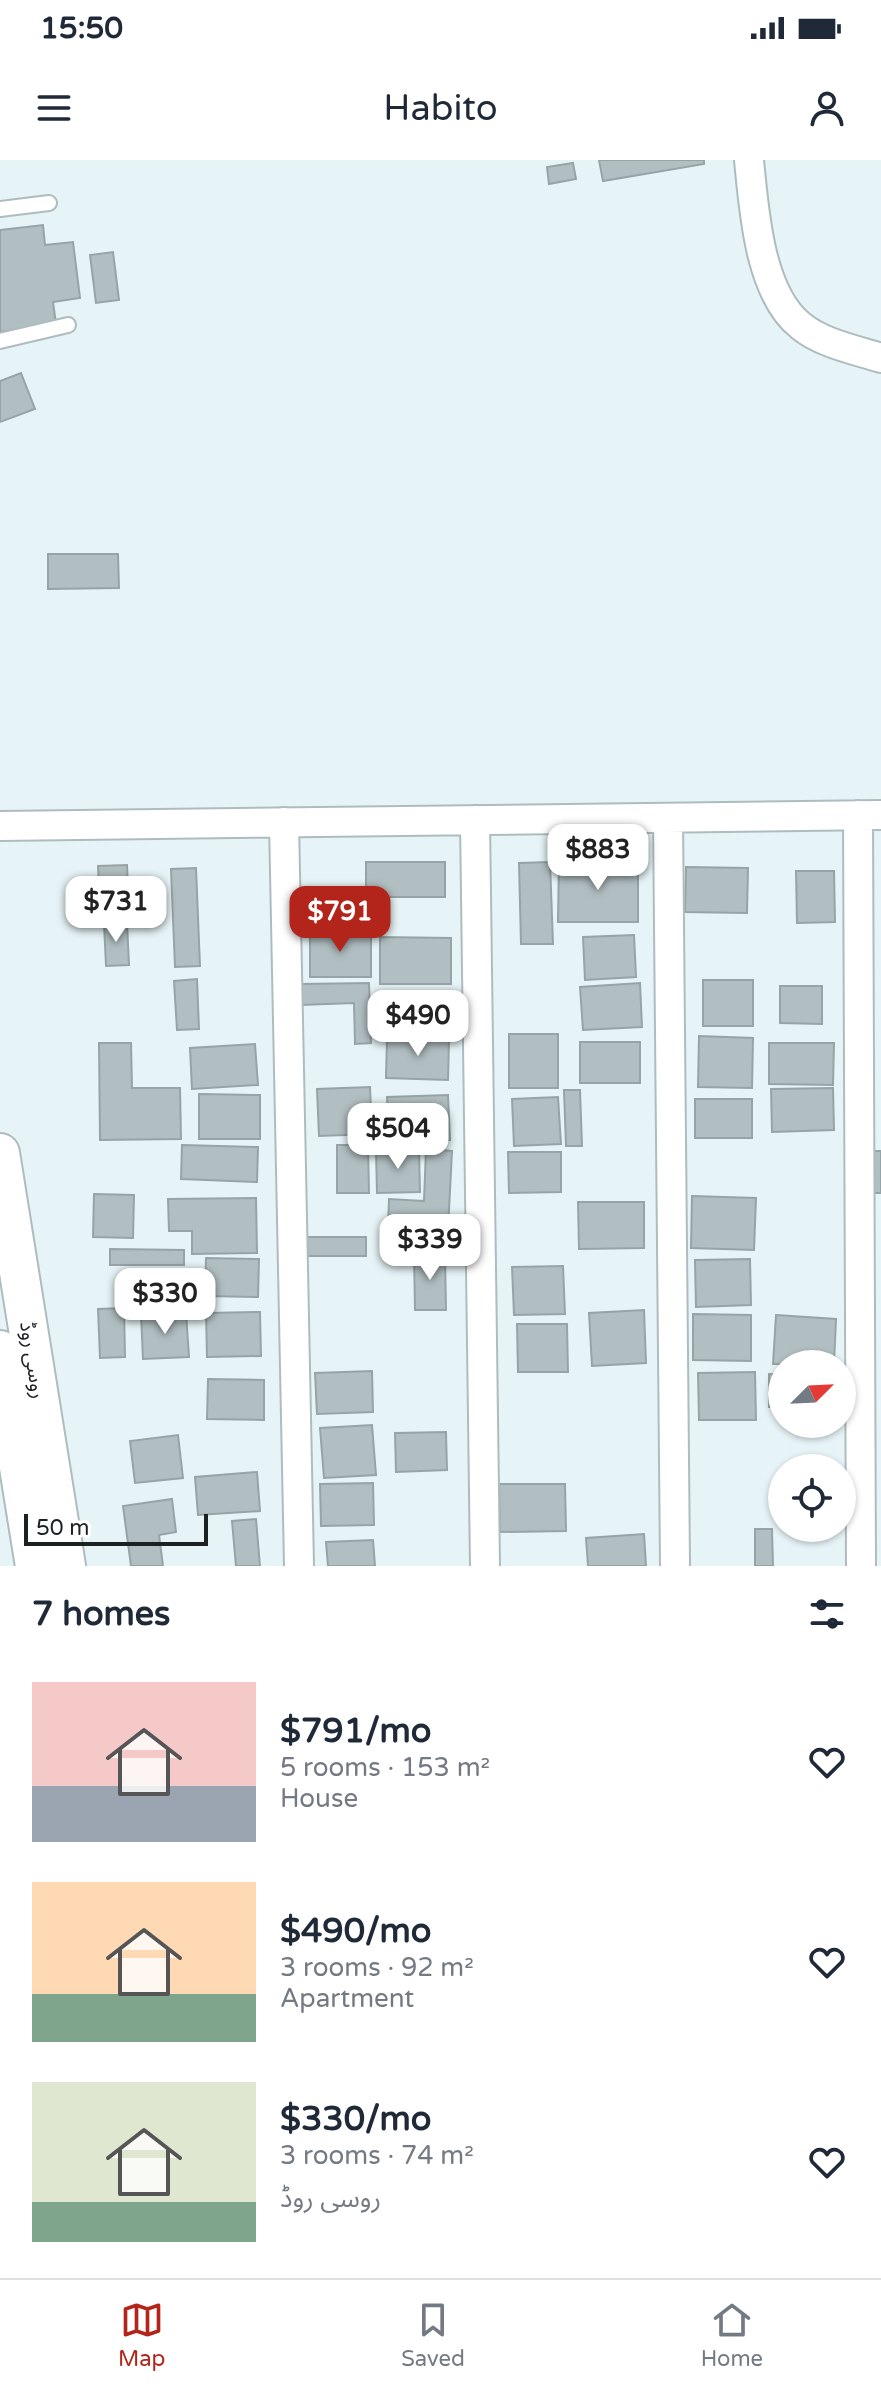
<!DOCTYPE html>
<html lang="en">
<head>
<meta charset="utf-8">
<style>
  :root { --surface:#fff; --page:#f2f2f3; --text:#1f2937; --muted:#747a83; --line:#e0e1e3; --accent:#b3251a }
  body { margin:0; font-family:"Varela Round","Noto Sans Arabic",sans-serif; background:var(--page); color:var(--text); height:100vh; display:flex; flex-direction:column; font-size:30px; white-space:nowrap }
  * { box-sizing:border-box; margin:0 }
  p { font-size:26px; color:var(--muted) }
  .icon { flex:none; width:44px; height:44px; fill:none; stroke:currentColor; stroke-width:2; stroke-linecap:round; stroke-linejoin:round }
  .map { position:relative; height:1406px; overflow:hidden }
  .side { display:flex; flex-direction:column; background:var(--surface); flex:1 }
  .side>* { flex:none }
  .needle { width:52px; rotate:66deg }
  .controls { position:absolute; left:768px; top:1190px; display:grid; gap:16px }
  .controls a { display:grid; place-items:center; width:88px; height:88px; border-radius:50%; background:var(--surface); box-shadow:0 2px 6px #0004; font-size:40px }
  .scale { position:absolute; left:24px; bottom:20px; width:184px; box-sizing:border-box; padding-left:8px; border:4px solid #1c2122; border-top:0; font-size:22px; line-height:28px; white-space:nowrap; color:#1c2122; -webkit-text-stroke:6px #fff; paint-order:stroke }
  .price { position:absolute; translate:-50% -68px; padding:0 18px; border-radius:16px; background:#fff; color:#222; font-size:26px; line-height:52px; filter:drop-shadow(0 2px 4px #0008) }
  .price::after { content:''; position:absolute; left:50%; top:48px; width:24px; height:18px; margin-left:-12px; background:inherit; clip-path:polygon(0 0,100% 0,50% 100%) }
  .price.on { background:var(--accent); color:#fff }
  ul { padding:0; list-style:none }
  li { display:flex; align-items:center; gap:24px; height:200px; padding:0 32px }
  li span { display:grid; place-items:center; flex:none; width:224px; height:160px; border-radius:0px; color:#555 }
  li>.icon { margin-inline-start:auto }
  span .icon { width:96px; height:96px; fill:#fffc; stroke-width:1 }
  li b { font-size:34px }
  h2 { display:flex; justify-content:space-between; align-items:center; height:96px; padding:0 32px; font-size:34px }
  .status { display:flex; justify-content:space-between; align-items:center; height:56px; padding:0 40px; background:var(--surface); direction:ltr }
  .status svg { height:22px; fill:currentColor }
  header { display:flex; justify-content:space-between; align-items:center; height:104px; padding:0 32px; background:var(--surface); font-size:36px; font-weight:600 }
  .tab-bar { display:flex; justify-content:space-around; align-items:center; height:112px; border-top:2px solid var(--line); background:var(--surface); font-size:22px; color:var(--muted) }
  .tab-bar a { display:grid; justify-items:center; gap:4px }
  .tab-bar .on { color:var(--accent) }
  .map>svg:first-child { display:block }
  .building { fill:#b2bfc2; stroke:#97a4a6; stroke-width:2 }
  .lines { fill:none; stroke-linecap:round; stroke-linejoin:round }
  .service-casing { stroke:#afbcbf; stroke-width:18 }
  .minor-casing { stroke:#afbcbf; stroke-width:32 }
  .secondary-casing { stroke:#afbcbf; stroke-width:42 }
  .service { stroke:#fff; stroke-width:14 }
  .minor { stroke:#fff; stroke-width:28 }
  .secondary { stroke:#fff; stroke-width:38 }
  .labels { text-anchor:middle; stroke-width:7; stroke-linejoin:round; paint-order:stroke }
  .street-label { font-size:20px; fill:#1c2122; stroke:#fff }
</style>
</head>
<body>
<div class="status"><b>15:50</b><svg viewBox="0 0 49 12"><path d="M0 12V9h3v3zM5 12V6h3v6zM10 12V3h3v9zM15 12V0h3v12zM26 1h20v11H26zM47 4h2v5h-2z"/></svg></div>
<header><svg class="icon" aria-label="menu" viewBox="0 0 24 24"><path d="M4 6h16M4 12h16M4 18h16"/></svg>Habito<svg class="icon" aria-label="person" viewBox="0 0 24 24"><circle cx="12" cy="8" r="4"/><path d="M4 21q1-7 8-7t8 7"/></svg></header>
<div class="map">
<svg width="881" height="1406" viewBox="0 0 881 1406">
  <rect width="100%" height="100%" fill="#e7f4f7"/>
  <path class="building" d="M599,0H704V4L603,21Z
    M573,3L576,19L549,24L547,7Z
    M43,65L45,85L73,82L80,138L53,142L56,164L0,172V70Z
    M113,92L119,140L96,143L90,95Z
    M21,213L35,249L0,262V221Z
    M48,394H118L119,428L48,429Z
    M559,701L638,702V762H558Z
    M366,702H445V737H366Z
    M550,702L553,784H521L519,703Z
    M127,705L129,748L100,749L98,706Z
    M686,707L748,708L747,753L685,752Z
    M196,708L200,806L175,807L171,709Z
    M796,711H834L835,762L797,763Z
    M127,763L129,805L106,806L104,764Z
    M310,770L371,771V817H310Z
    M634,775L636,817L585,820L583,777Z
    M380,777L451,778V824H380Z
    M197,819L199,869L177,870L174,821Z
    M703,820H753V866H703Z
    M369,823L371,883L355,884L354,843L301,845V824Z
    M640,823L642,867L583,870L580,827Z
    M780,826H822V864L780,863Z
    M509,874H558V928H509Z
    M699,876L753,878L752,928L698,927Z
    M387,877L449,879L448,920L386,918Z
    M580,882H640V923H580Z
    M99,883H131L132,928H180L181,979L100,980Z
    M769,883H834L833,925L769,924Z
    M255,884L258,925L192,929L190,888Z
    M370,927L372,974L319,976L317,929Z
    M833,928L834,970L772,972L771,929Z
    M564,930H580L582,986H566Z
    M199,934L260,935V979H199Z
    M448,935L450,980L389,982L387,937Z
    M558,937L561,984L514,986L512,939Z
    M695,939H752V978H695Z
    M182,985L258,987L257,1022L181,1019Z
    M337,985H368L369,1033H337Z
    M426,989L452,991L448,1070L388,1067L389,1039L424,1041Z
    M376,990H419L420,1032L377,1033Z
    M872,991H881V1033H872Z
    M508,992H561V1032L509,1033Z
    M94,1034L134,1035L133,1078L93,1077Z
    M692,1036L756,1038L754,1090L691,1088Z
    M256,1038L257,1093L192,1094V1071H169L168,1039Z
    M578,1042H644V1088L579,1089Z
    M301,1077H366V1096H302Z
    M110,1089L184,1090V1105H110Z
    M414,1094H445L446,1150H415Z
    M206,1098L259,1099L258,1137L205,1136Z
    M750,1099L751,1145L696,1147L695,1100Z
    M563,1106L565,1154L514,1155L512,1107Z
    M124,1148L125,1197L100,1198L98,1149Z
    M644,1150L646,1203L592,1206L589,1153Z
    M186,1152L189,1197L143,1199L141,1154Z
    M260,1152L261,1196L207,1197L206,1153Z
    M693,1154L751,1155V1201L693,1200Z
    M776,1155L836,1159L834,1204H773Z
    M517,1164H567L568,1212H518Z
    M372,1211L373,1252L317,1254L315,1213Z
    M755,1212L756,1260H699L698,1213Z
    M769,1214L782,1215V1247H769Z
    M208,1219L264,1220V1260L207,1259Z
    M372,1265L376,1315L324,1318L320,1268Z
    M446,1272L447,1310L396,1312L395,1273Z
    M178,1275L183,1318L135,1323L130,1281Z
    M257,1312L260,1351L198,1355L195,1317Z
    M373,1323L374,1365L321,1366L320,1324Z
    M499,1324H565L566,1371L500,1372Z
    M172,1339L176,1372L159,1375L163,1406H131L123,1346Z
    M256,1359L260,1406H236L232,1361Z
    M755,1369H772L773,1406H755Z
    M644,1374L646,1406H588L586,1378Z
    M373,1380L375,1406H328L326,1382Z"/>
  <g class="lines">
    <defs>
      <path id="service" d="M0,49L49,43
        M0,181L68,165"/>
      <path id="minor" d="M749,0C754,50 759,133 801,166C821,183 856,190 881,198
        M858,655L861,1406
        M668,658L675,1406
        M475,660L485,1406
        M284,662L299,1406
        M0,666L881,655"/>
      <path id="secondary" d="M0,993L66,1406
        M0,1190L35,1406"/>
    </defs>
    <use href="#service" class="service-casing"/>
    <use href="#minor" class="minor-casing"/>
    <use href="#secondary" class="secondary-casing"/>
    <use href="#service" class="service"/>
    <use href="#minor" class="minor"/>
    <use href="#secondary" class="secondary"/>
  </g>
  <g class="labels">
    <g class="street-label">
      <text transform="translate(33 1200) rotate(81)" y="7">روسی روڈ</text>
    </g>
  </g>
</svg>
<div class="controls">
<a><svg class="needle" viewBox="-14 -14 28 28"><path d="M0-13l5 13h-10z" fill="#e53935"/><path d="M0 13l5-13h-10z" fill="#747a83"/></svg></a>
<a><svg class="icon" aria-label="locate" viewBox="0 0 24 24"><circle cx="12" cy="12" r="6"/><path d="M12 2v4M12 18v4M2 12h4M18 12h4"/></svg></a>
</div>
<div class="scale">50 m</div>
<b class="price" style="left:598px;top:732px">$883</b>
<b class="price" style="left:116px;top:784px">$731</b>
<b class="price on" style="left:340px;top:794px">$791</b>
<b class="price" style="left:418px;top:898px">$490</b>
<b class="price" style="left:398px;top:1011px">$504</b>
<b class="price" style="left:430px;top:1122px">$339</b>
<b class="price" style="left:165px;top:1176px">$330</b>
</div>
<section class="side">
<h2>7 homes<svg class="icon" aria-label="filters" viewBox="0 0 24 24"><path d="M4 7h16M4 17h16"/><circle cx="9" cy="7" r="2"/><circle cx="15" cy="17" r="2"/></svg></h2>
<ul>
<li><span style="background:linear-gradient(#f6c9c9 65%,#9aa5b1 0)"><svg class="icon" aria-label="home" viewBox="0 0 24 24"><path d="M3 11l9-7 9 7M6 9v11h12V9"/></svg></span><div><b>$791/mo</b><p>5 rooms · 153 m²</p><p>House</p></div><svg class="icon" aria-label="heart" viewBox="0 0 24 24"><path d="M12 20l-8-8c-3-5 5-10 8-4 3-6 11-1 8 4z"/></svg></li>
<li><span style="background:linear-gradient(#ffd9b3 70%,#7fa58c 0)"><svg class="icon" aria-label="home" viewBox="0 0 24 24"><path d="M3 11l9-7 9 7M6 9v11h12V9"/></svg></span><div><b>$490/mo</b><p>3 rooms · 92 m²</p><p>Apartment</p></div><svg class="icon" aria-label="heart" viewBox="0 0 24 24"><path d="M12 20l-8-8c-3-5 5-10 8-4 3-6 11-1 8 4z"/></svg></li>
<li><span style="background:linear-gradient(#dfe7d0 75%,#7fa58c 0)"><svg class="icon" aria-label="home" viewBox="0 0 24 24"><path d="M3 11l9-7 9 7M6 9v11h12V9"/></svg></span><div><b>$330/mo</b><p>3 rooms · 74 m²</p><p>روسی روڈ</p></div><svg class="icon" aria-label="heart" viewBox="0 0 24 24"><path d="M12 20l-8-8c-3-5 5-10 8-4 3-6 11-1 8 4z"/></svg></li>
</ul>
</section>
<nav class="tab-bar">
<a class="on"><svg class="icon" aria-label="map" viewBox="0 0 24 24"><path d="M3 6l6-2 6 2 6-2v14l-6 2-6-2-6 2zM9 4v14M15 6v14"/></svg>Map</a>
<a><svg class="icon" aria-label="saved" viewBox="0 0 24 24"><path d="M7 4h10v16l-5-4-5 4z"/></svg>Saved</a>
<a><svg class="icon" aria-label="home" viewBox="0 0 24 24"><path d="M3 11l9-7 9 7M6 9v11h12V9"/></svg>Home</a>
</nav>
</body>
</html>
